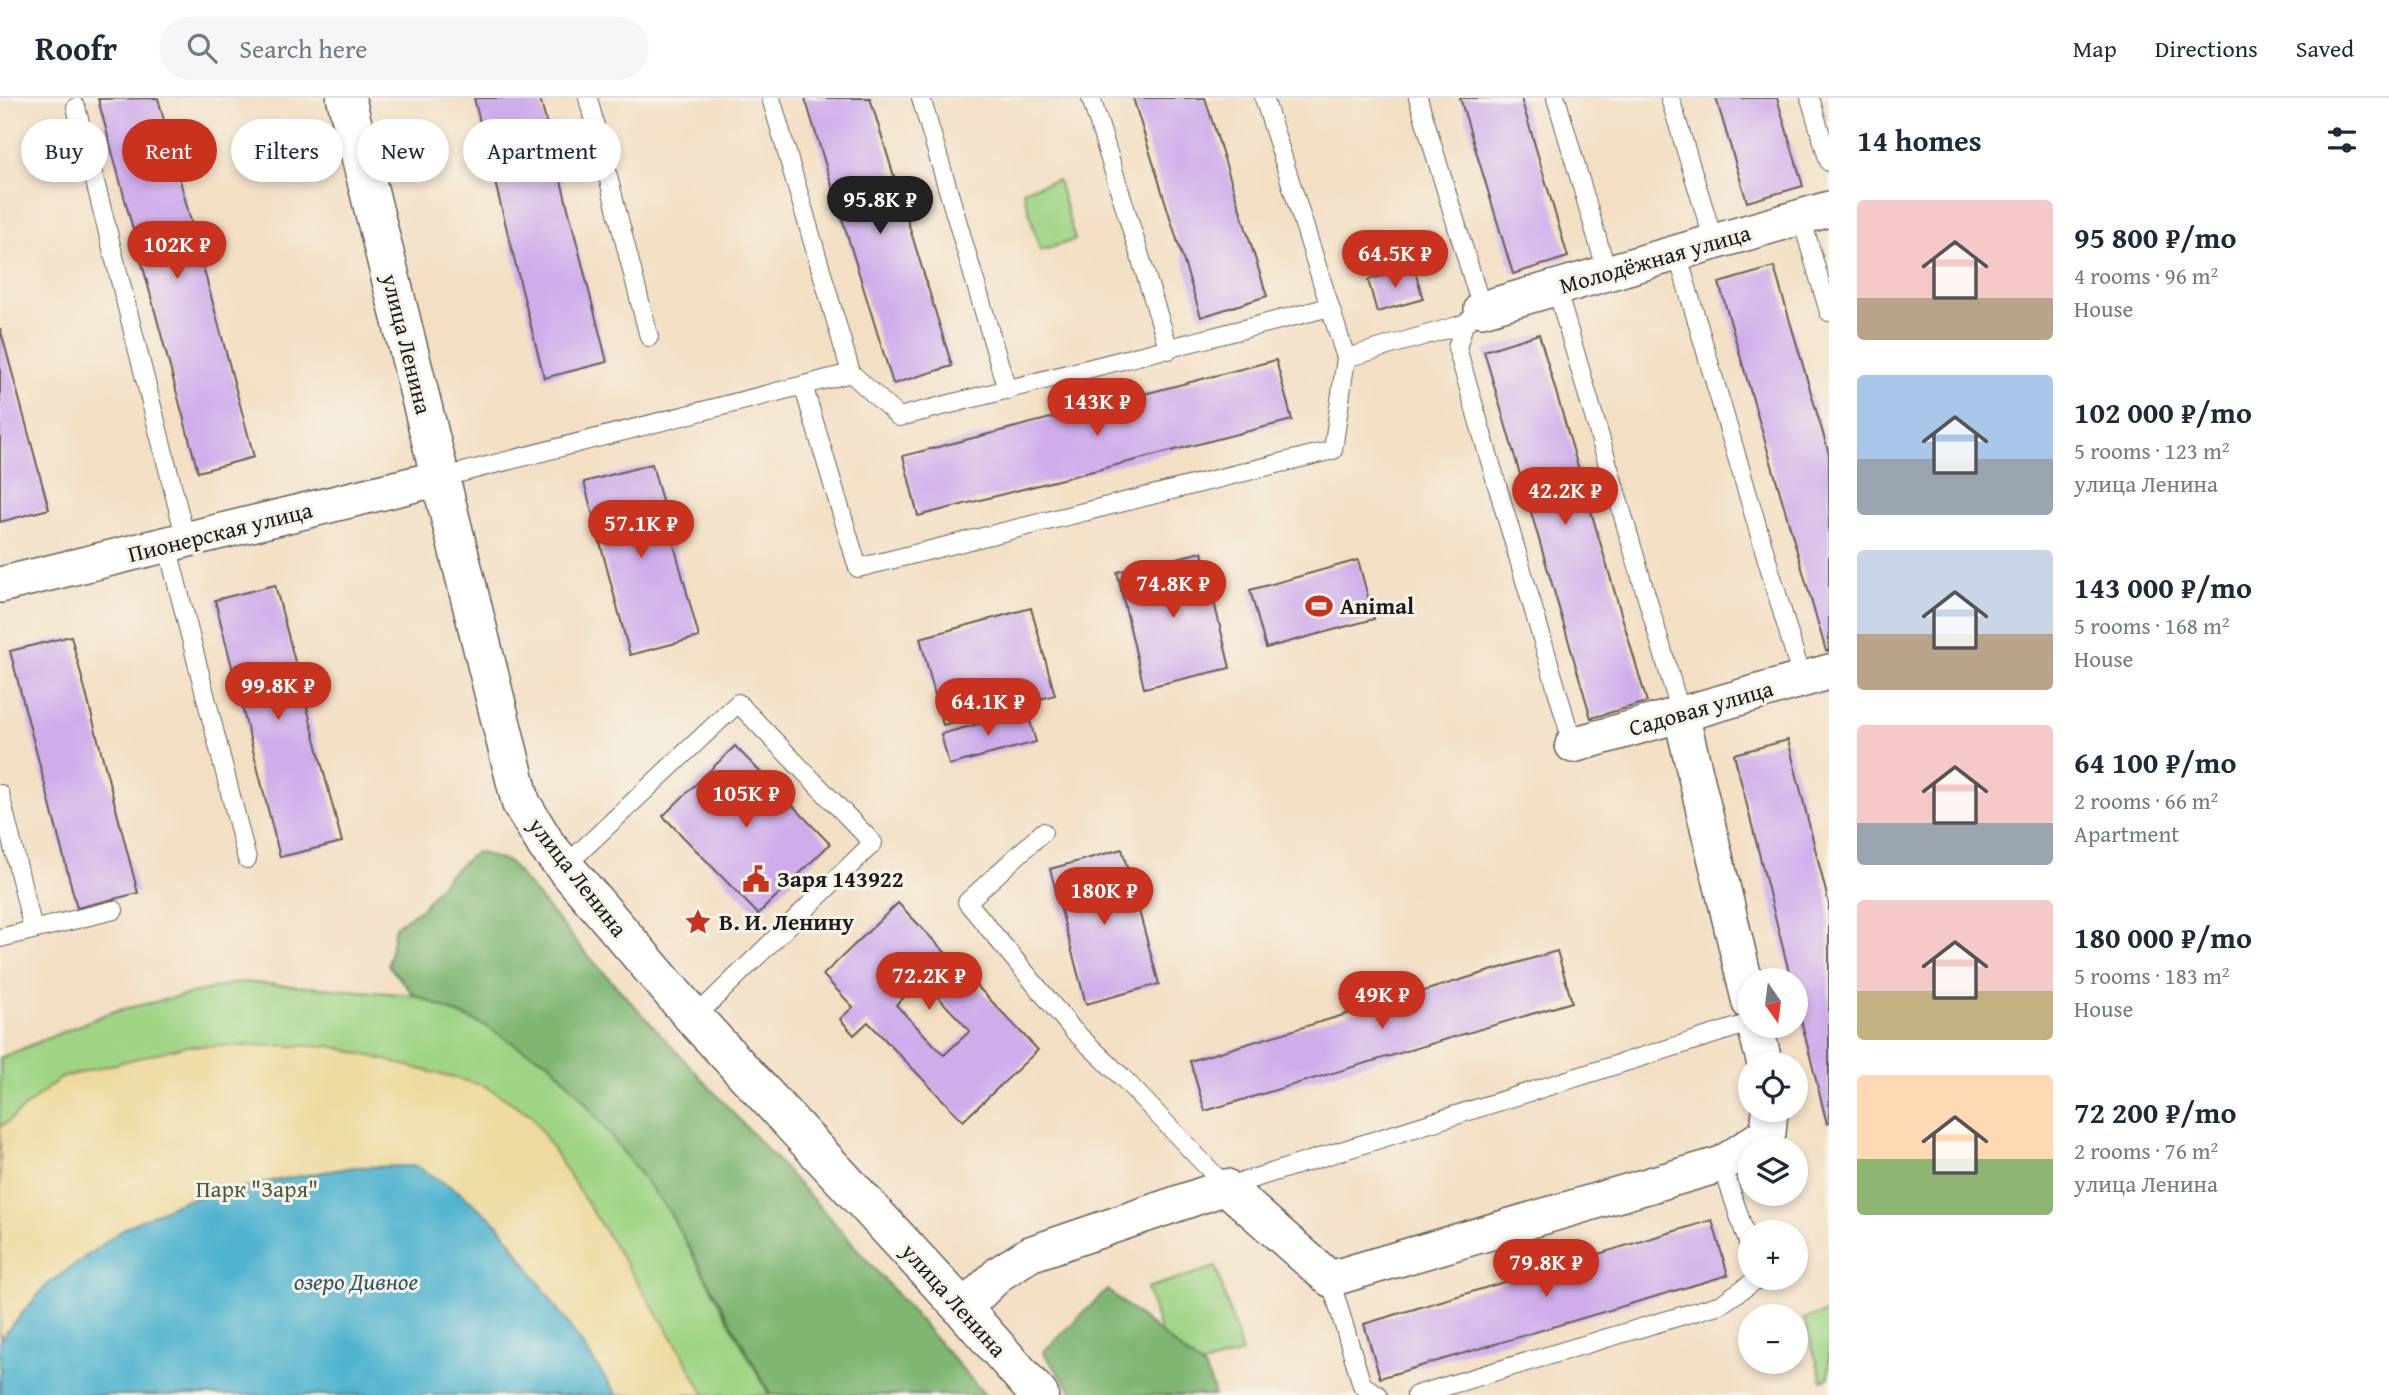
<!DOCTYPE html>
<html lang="en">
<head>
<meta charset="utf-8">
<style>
  :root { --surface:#fff; --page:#f6f6f7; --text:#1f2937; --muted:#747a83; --line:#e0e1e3; --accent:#c8321e }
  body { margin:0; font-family:"Gentium Book Plus",serif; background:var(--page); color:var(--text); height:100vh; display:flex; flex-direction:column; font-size:26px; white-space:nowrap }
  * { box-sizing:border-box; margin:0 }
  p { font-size:23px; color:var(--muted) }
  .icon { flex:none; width:38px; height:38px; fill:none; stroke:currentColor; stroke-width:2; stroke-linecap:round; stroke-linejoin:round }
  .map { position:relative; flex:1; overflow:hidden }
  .sheet { display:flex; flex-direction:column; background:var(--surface); width:560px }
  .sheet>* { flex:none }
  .banner { position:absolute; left:21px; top:21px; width:665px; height:63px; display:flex; gap:14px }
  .needle { width:46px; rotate:166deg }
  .tools { position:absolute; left:1738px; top:870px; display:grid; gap:14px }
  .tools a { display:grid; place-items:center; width:70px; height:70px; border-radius:50%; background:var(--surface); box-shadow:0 4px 10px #0003; font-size:35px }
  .price { position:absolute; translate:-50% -60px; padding:0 16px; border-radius:24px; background:var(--accent); color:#fff; font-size:23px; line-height:46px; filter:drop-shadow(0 2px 4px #0008) }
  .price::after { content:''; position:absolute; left:50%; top:42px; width:21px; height:16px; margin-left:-10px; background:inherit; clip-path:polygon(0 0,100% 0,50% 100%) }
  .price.active { background:#222; color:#fff }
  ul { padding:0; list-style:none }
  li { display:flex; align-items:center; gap:21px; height:175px; padding:0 28px }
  li span { display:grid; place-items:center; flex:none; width:196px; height:140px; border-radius:7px; color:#555 }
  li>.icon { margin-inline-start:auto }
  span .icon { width:84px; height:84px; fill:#fffc; stroke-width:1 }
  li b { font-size:30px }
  h2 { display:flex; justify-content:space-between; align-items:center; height:84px; padding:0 28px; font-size:30px }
  .tag { padding:0 24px; border-radius:32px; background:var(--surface); box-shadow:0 4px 10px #0003; font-size:24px; line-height:63px }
  .tag.active { background:var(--accent); color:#fff }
  header { display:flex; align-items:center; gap:42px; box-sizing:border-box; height:98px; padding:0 35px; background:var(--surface); border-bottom:2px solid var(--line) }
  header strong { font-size:33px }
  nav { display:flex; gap:38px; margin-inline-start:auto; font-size:24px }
  .search { width:490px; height:63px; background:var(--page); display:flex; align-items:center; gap:18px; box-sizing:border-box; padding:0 24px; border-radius:38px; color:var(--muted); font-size:26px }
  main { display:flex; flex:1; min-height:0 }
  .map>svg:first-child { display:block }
  .green { fill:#9fd484; stroke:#5e7850; stroke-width:2 }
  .forest { fill:#7fb672; stroke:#4e6947; stroke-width:2 }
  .sand { fill:#eeda9e; stroke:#857b5d; stroke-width:2 }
  .water { fill:#4fb3ce; stroke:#366875; stroke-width:2 }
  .building { fill:#cfadeb; fill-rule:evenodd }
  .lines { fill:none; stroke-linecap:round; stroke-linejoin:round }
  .lane-casing { stroke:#676056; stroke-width:20 }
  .street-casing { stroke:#676056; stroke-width:38 }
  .secondary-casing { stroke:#676056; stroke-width:41 }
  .lane { stroke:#fff; stroke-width:18 }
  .street { stroke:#fff; stroke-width:35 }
  .secondary { stroke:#fff; stroke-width:38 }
  .labels { text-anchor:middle; stroke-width:6; stroke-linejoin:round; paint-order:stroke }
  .street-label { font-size:23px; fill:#1c1c1c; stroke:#f7f3e8 }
  .poi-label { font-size:23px; font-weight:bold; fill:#1c1c1c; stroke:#f7f3e8; text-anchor:start }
  .park-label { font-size:23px; fill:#4a5c40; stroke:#f7f3e8 }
  .water-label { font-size:24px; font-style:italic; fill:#305863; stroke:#f7f3e8 }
</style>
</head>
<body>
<header>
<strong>Roofr</strong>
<div class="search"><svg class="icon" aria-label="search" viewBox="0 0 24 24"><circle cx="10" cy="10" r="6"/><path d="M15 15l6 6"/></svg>Search here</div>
<nav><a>Map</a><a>Directions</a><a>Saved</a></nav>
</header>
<main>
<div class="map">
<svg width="1829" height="1297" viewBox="0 0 1829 1297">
  <rect width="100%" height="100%" fill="#f7f3e8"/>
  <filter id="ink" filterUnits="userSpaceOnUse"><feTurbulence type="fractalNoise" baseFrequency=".0143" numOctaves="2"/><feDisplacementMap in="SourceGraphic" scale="14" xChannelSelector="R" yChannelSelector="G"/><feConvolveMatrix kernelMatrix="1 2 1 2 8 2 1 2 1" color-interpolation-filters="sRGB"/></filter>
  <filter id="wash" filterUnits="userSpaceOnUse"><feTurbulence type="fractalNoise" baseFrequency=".00686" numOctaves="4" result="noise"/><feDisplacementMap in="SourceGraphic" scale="28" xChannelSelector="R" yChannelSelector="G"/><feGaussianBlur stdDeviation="1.57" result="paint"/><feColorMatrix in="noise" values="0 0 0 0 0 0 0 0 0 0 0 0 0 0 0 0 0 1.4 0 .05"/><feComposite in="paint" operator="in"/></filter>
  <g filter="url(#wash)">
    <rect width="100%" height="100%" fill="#f3dfc3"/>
    <path class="green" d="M1058,82L1075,142L1040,153L1023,92Z
      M241,884L414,897L486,928L517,948L549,964L576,993L670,1115L769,1297H0V960L111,914Z
      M1216,1169L1242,1255L1173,1276L1147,1190Z
      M1829,1214V1280L1822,1282L1804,1221Z"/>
    <path class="forest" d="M476,754L509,764L583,852L830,1120L985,1297H771L670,1115L576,993L549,964L517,948L486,928L414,897L388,867L395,829L423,809L447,778Z
      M1107,1192L1206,1272L1215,1297H1075L1043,1254Z"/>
    <path class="sand" d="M185,948H331L485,988L531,1017L676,1245L705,1297H617L499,1127L354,1069L271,1083L182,1103L47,1187L0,1241V1030L60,980Z"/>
    <path class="water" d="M416,1068L458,1093L499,1127L617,1297H0V1241L47,1187L126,1129L182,1103L271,1083L354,1069Z"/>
    <g id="blocks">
      <path class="building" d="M158,0L254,359L198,374L98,1Z
        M474,0H540L607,264L544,280Z
        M805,0H870L952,268L893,286Z
        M1133,0H1205L1267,198L1201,219Z
        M1460,0H1521L1568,159L1513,176Z
        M1716,0H1777L1803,88L1747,104Z
        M1414,169L1423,201L1377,214L1368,182Z
        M1774,169L1829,356V553H1826L1719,185Z
        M0,230L49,411L0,424Z
        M1539,236L1647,604L1591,620L1484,253Z
        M1276,262L1292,322L918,418L903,358Z
        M652,366L699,539L630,557L584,384Z
        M1202,454L1230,570L1144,590L1117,474Z
        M1358,462L1374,521L1266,550L1250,492Z
        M275,487L342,744L280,759L215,502Z
        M1031,510L1055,597L943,627L920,540Z
        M71,538L138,795L77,810L10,553Z
        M1027,613L1036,644L949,667L941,636Z
        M1788,642L1829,806V1025L1827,1026L1796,902V882H1791L1734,656Z
        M735,648L830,746L758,816L663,718Z
        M1122,751L1159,886L1086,906L1050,771Z
        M898,805L1038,952L963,1023L868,924L854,937L840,921L853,909L823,877ZM922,882L970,933L944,957L896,907Z
        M1557,853L1572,904L1205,1013L1190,963Z
        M1712,1122L1728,1177L1380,1280L1364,1226Z"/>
    </g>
  </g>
  <g filter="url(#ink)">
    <use href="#blocks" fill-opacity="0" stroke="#676056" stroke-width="2"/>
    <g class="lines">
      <defs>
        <path id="lane" d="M588,0L649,239
          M771,0L851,275L899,319L1330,209
          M921,0L1007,292
          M1091,0L1169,252
          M1264,0L1346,260
          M1418,0L1482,211L1464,226L1457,250L1573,647
          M1556,0L1607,174
          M1670,0L1714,144
          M1810,0L1829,64
          M76,9L186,442
          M1801,119L1829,214
          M1677,155L1802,581
          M1556,189L1681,616
          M803,287L858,470L1333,352L1346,260L1464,226
          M440,380L851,275
          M167,447L247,761
          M0,696L33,831
          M1043,734L967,804L1073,932L1122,979L1226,1089L1750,925
          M565,768L738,605L873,745L694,920
          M0,840L114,812
          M1722,1066L1750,1151
          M1330,1181L1362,1287L1378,1297
          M1416,1297L1721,1206L1759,1180"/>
        <path id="street" d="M1482,211L1829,111
          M0,487L440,380
          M1681,616L1750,905
          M1573,647L1829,574
          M1755,928L1765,966
          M963,1211L1000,1175L1030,1156L1226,1089L1330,1181L1722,1066L1768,1035L1770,1012"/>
        <path id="secondary" d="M346,0L521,705L547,748L694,920L963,1211L1039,1297"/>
      </defs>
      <use href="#lane" class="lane-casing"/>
      <use href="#street" class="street-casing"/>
      <use href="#secondary" class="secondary-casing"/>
      <use href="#lane" class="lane"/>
      <use href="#street" class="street"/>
      <use href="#secondary" class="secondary"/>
    </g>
  </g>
  <defs>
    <symbol id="stadium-bare" viewBox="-9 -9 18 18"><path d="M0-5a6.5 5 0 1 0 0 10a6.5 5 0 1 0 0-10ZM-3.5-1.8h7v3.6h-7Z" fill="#c8321e" stroke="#f7f3e8" stroke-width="2.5" paint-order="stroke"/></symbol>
    <symbol id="civic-bare" viewBox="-9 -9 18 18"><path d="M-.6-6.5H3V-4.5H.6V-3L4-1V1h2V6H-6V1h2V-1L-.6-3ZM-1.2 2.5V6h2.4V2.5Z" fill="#c8321e" stroke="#f7f3e8" stroke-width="2.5" paint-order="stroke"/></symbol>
    <symbol id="sight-bare" viewBox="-9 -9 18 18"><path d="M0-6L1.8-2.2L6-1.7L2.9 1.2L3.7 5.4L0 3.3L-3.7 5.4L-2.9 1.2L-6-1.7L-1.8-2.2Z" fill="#c8321e" stroke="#f7f3e8" stroke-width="2.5" paint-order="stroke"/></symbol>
  </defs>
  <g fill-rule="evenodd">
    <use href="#stadium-bare" x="1300" y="489" width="38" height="38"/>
    <use href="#civic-bare" x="737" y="762" width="38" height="38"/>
    <use href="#sight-bare" x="679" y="805" width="38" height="38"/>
  </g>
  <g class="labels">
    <g class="street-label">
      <text transform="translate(1655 161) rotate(-16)" y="8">Молодёжная улица</text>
      <text transform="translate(407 246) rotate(76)" y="8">улица Ленина</text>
      <text transform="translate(220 434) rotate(-14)" y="8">Пионерская улица</text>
      <text transform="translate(1701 610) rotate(-16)" y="8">Садовая улица</text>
      <text transform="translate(578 779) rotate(52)" y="8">улица Ленина</text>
      <text transform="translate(954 1202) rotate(48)" y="8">улица Ленина</text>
    </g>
    <g class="poi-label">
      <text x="1340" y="516">Animal</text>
      <text x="777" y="789">Заря 143922</text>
      <text x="719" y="832">В. И. Ленину</text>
    </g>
    <g class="park-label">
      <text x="257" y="1099">Парк "Заря"</text>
    </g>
    <g class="water-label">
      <text x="356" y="1192">озеро Дивное</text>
    </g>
  </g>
</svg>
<div class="tools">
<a><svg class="needle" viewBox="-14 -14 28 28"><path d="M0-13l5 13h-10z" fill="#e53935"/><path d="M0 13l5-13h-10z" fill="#747a83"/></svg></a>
<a><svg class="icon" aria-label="locate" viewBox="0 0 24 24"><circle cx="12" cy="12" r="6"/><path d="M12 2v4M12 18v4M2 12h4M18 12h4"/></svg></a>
<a><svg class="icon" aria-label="layers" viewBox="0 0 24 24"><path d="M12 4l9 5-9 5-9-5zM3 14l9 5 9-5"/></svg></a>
<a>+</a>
<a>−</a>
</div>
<b class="price active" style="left:880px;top:138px">95.8K ₽</b>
<b class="price" style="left:177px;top:183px">102K ₽</b>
<b class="price" style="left:1395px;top:192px">64.5K ₽</b>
<b class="price" style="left:1097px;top:340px">143K ₽</b>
<b class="price" style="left:1565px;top:429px">42.2K ₽</b>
<b class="price" style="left:641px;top:462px">57.1K ₽</b>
<b class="price" style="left:1173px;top:522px">74.8K ₽</b>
<b class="price" style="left:278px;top:624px">99.8K ₽</b>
<b class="price" style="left:988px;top:640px">64.1K ₽</b>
<b class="price" style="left:746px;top:732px">105K ₽</b>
<b class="price" style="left:1104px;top:829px">180K ₽</b>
<b class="price" style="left:929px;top:914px">72.2K ₽</b>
<b class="price" style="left:1382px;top:933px">49K ₽</b>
<b class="price" style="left:1546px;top:1201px">79.8K ₽</b>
<div class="banner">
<a class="tag">Buy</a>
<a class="tag active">Rent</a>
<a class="tag">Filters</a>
<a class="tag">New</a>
<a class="tag">Apartment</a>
</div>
</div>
<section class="sheet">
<h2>14 homes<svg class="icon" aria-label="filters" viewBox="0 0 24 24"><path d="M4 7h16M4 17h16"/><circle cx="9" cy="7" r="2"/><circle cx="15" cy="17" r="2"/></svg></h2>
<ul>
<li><span style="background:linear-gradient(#f6c9c9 70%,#b9a48a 0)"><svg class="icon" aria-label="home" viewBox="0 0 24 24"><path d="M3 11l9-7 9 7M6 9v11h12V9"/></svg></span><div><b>95 800 ₽/mo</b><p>4 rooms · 96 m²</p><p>House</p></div></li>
<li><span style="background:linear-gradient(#a9c7e8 60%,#9aa5b1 0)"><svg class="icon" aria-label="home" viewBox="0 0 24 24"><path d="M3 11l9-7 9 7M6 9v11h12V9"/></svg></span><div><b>102 000 ₽/mo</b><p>5 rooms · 123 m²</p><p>улица Ленина</p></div></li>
<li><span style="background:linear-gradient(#c9d6e8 60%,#b9a48a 0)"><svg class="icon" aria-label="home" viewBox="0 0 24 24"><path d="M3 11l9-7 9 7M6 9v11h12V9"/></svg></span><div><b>143 000 ₽/mo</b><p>5 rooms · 168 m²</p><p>House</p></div></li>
<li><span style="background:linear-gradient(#f6c9c9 70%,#9aa5b1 0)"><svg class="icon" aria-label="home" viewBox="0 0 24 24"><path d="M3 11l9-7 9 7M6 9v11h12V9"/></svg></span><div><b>64 100 ₽/mo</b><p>2 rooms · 66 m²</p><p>Apartment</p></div></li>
<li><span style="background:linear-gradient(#f6c9c9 65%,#c2b280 0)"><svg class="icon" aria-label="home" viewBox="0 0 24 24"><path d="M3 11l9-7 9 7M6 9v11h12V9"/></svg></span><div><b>180 000 ₽/mo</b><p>5 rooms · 183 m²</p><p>House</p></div></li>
<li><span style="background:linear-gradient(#ffd9b3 60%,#8fb573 0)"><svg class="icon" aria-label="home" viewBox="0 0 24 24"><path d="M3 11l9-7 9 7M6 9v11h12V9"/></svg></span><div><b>72 200 ₽/mo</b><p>2 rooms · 76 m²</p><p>улица Ленина</p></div></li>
</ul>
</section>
</main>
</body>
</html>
